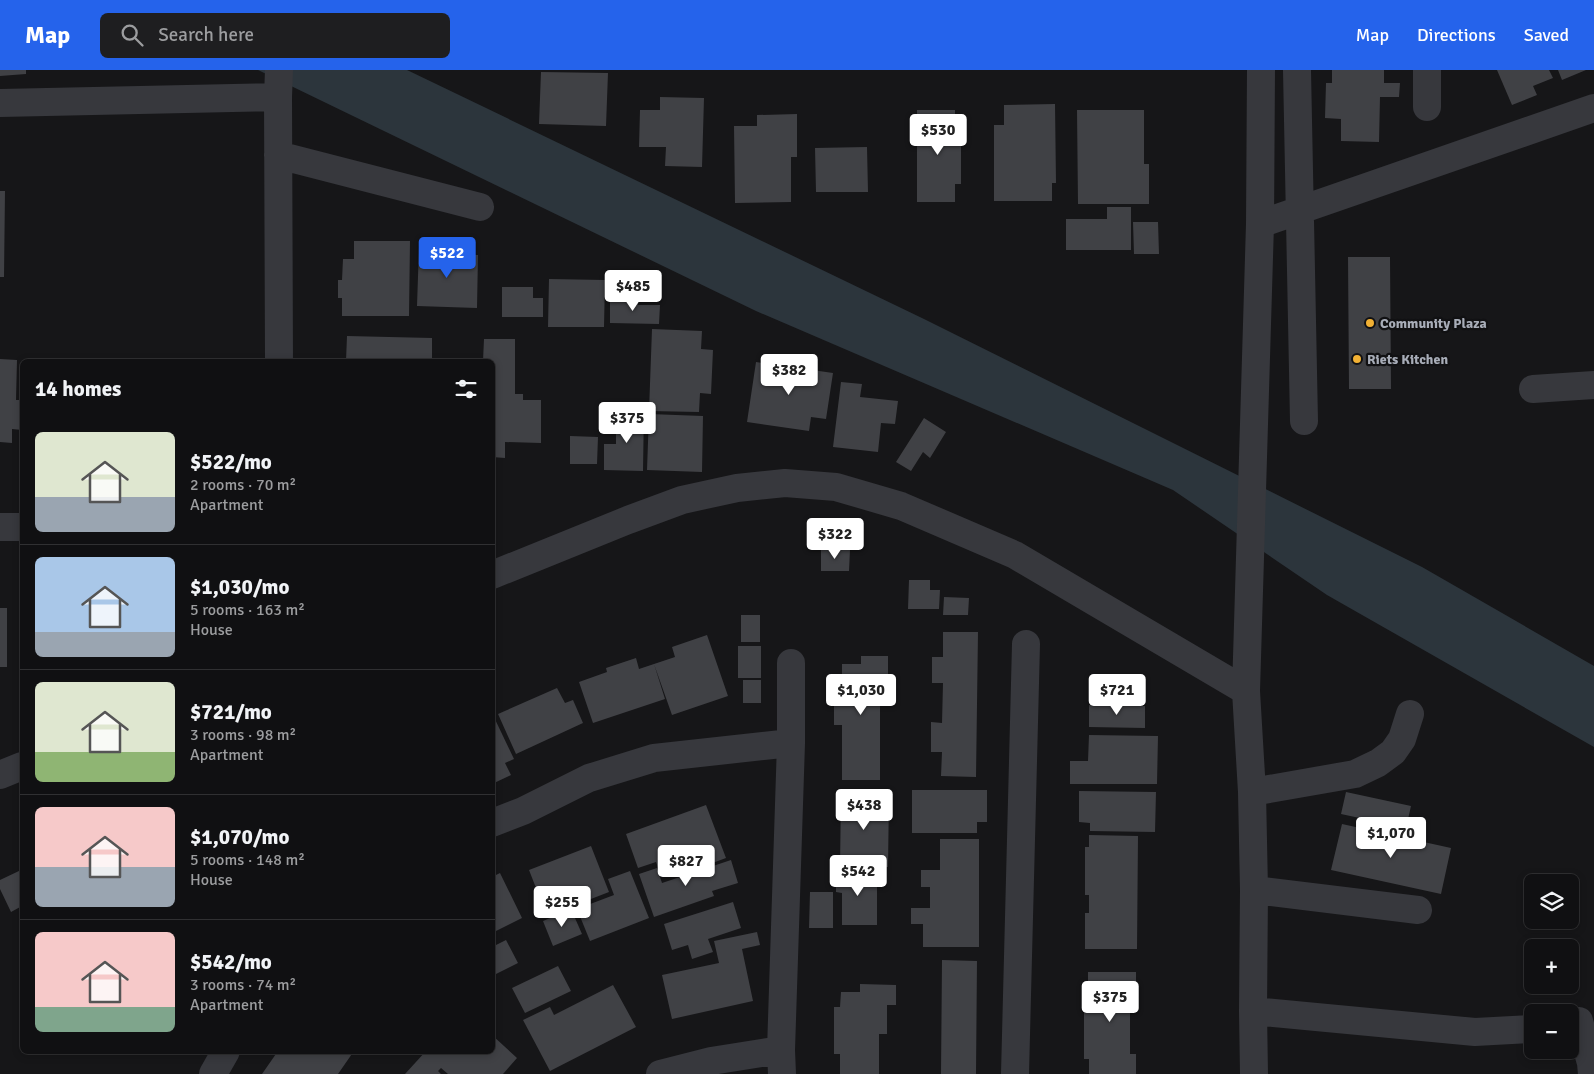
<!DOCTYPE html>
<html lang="en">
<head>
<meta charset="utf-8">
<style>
  :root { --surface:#101012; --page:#1e1e20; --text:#f1f3f6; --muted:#9c9d9f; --line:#303032; --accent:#2563eb }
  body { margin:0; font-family:Signika,sans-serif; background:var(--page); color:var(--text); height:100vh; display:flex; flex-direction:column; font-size:19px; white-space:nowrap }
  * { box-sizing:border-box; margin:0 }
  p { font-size:16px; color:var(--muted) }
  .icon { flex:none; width:28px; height:28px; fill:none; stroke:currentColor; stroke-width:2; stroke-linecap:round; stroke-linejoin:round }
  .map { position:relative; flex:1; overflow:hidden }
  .sheet { position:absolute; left:20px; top:289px; width:475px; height:695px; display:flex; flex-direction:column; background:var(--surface); border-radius:8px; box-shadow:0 2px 8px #0003,0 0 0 1px var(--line) }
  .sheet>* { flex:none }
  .fabs { position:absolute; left:1524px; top:804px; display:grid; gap:10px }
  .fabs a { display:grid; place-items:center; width:55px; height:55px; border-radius:8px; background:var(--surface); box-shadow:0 2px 8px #0003,0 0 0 1px var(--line); font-size:25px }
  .price { position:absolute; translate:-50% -42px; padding:0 11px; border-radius:5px; background:#fff; color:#222; font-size:16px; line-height:32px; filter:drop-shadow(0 1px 2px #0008) }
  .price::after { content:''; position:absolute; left:50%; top:30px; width:15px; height:11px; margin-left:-8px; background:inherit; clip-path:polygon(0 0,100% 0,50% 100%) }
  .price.current { background:var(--accent); color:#fff }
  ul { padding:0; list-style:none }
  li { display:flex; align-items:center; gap:15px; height:125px; padding:0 15px }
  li+li { border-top:1px solid var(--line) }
  li span { display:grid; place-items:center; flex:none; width:140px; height:100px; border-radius:8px; color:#555 }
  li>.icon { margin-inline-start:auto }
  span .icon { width:60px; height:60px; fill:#fffc; stroke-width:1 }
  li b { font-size:21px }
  h2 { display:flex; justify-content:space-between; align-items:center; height:60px; padding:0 15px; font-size:21px }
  header { display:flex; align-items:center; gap:30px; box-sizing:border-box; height:70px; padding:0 25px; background:var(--accent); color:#fff }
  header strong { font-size:24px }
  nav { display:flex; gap:28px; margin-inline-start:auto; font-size:18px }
  .search { width:350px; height:45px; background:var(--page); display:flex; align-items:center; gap:12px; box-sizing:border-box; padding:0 18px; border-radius:8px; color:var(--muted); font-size:19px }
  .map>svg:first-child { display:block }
  .water { fill:#2c353c }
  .building { fill:#404145 }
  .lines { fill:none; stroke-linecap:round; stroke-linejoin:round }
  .minor { stroke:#37383d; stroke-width:28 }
  .poi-dot { fill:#f2b134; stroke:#111113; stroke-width:2 }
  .labels { text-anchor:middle; stroke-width:4.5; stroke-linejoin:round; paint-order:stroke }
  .poi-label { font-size:14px; font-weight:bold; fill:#a8adb8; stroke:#111113; text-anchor:start }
</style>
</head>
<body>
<header>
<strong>Map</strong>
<div class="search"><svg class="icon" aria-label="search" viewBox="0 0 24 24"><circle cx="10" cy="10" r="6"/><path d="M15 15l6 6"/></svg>Search here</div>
<nav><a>Map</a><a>Directions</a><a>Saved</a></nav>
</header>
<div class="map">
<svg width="1594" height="1004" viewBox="0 0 1594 1004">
  <rect width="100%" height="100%" fill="#161618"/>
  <path class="water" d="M258,0H407L924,249L1422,497L1594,596V677L1327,525L1173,420L756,241Z"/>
  <path class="building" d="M0,0H26V4L0,6Z
    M1332,0H1384V13H1400L1399,27H1380L1379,72L1341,71V49L1325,48L1326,13H1332Z
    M1497,0H1549L1553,8L1533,16L1537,25L1512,35Z
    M1558,0H1586L1562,10Z
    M541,2L608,3L606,56L539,54Z
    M660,27L704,28L702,97L665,96L666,77H639L640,40H660Z
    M1055,34L1056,113H1052V131H994V55H1004V35Z
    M917,40H955V67H961V114H955V132H917Z
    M1077,40H1144V94H1149V134H1078Z
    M797,44V87H791V132L735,133L734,56H757V45Z
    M867,77L868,122H816L815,78Z
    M0,121H5L4,207H0Z
    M1107,137H1131V180H1066V149H1107Z
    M1133,152H1158L1159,184H1134Z
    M354,171H410L409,246H342V228H338V210H342L343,189H354Z
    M419,177L449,178V184L478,185L477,238L417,236Z
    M1348,187H1390L1391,319H1349Z
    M549,209L605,210L604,257H548Z
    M502,217H533V228H543V247H502Z
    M610,228H638V235H660L659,254L610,253Z
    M652,259L702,261L701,279L713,280L711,324L700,323L699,342L649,341Z
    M347,266L432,268V291H346Z
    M484,269H515V324H523V330H541V373L505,372V388L492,387V291H483Z
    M0,289L17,290L16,330H22V360L12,359V373L0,372Z
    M756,292L833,303L826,349L811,347L809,361L747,352Z
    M841,312L862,314L860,327L898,331L895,354L881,353L878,382L833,377Z
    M627,337H644L643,401L604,400V374H616V358H626Z
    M649,344L703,346L702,402L647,400Z
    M924,348L946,362L930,388L923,382L911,401L896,392Z
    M570,366L598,367L597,394H570Z
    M821,479L850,480L849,501H821Z
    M909,510H930V520H940L939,539H908Z
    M944,527L969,528L968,545H943Z
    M0,538H7V597H0Z
    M741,545H760V572H741Z
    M943,562H978L976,707L941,706L942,682H931V652L942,653L943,613H932V587H943Z
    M707,565L728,626L672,645L654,594L675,587L672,577Z
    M738,576H761V608H738Z
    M861,586H888V617H880V710H842V655H834V611H842V594H861Z
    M636,588L639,599L654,594L665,629L593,653L579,612L607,602L606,598Z
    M743,610H761V633H743Z
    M557,618L565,633L573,630L583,653L516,684L498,644Z
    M1089,635L1145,636V658L1089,657Z
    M492,643L514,689L505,693L511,705L492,714Z
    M1089,665L1158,666L1157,714H1070V691H1088Z
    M912,720H987V752H977V763H912Z
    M1079,721L1156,722L1155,762L1090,761V753L1079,752Z
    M1346,722L1411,736L1406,758L1341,744Z
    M841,724L889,725L888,797H840Z
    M706,735L726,788L699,798L696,790L660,803L656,792L638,798L626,764Z
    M1342,754L1451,778L1441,824L1331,800Z
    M1089,765L1138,766L1137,879H1085V843H1089V825H1085V777H1089Z
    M940,769H979V877H923V854H911V838H930V817H921V800H940Z
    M591,776L609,822L547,846L529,800Z
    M731,790L738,813L712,821L714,826L654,847L639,804L657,798L662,813Z
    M21,800L22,804V836L11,842L0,819V810Z
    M836,800L877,801V855H842V823L836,822Z
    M630,801L649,848L590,871L577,839L614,825L608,809Z
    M500,803L522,848L492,863V807Z
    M810,822H833V858H809Z
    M733,832L741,858L708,869L713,882L692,889L688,875L672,880L664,854Z
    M571,839L582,864L553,876L543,851Z
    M757,862L760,875L742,879L753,931L672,949L662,905L719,893L714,871Z
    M506,870L518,893L492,906V877Z
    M942,890L977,891L976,1004H941Z
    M558,896L571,921L525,943L512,918Z
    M1088,902H1136V941H1130V984H1136V1004H1089V989H1084V940H1088Z
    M860,914L896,915V935H887V964H879V1004H840V984H834V937H840L841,922H860Z
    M613,915L636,957L550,1001L523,950L550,937L554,945Z
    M492,965L517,988L503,1004H448L441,998L438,1001L441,1004H405L426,981H492Z
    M278,981H354L338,1004H262Z"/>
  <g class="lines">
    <path class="minor" d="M279,0L278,27L279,291
      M1297,0L1304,351
      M0,33L278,27
      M1427,37V0
      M278,85L480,137
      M1260,154L1594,38
      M1533,319L1594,315
      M0,457H22
      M492,505L628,450L682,430L737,418L785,413L836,417L901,436L1015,485L1246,621
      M0,705L22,696
      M1252,722L1355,704L1378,693L1393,682L1402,669L1410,644
      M492,753L523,741L589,708L654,688L791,673
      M1254,820L1418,840
      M1253,941L1475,962L1532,959
      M1579,951L1591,993L1592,1004
      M213,1004L226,981
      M660,1004L711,991L781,980
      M782,1004L781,980L791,673V593
      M1015,1004L1026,574
      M1254,1004L1253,941L1254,820L1252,722L1246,621L1260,154L1261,0"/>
  </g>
  <g class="poi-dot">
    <circle cx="1370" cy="253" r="5"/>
    <circle cx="1357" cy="289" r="5"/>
  </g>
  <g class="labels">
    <g class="poi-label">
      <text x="1380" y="258">Community Plaza</text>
      <text x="1367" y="294">Riets Kitchen</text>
    </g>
  </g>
</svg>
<div class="fabs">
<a><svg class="icon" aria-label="layers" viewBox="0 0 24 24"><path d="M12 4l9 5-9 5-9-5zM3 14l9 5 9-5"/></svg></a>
<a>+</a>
<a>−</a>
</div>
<b class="price" style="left:938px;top:86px">$530</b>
<b class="price current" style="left:447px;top:209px">$522</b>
<b class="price" style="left:633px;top:242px">$485</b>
<b class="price" style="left:789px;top:326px">$382</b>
<b class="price" style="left:627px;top:374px">$375</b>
<b class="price" style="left:835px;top:490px">$322</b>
<b class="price" style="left:861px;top:646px">$1,030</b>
<b class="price" style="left:1117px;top:646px">$721</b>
<b class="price" style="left:864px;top:761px">$438</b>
<b class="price" style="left:1391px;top:789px">$1,070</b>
<b class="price" style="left:686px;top:817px">$827</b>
<b class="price" style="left:858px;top:827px">$542</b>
<b class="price" style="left:562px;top:858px">$255</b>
<b class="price" style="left:1110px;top:953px">$375</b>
<section class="sheet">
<h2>14 homes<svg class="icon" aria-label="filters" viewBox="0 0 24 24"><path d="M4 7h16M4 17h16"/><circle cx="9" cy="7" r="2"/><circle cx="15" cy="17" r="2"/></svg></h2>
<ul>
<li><span style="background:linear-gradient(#dfe7d0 65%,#9aa5b1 0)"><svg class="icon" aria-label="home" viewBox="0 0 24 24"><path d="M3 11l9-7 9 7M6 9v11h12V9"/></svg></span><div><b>$522/mo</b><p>2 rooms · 70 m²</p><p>Apartment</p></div></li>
<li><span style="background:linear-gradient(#a9c7e8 75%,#9aa5b1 0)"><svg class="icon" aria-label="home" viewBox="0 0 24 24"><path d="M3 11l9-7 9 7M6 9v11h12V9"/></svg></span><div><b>$1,030/mo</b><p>5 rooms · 163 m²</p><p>House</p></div></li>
<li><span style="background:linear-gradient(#dfe7d0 70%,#8fb573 0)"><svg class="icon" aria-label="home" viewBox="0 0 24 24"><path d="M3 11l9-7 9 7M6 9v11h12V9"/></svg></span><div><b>$721/mo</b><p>3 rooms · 98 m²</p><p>Apartment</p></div></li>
<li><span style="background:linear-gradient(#f6c9c9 60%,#9aa5b1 0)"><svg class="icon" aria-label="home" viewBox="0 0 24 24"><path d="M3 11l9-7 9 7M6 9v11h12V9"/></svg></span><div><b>$1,070/mo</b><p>5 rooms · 148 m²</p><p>House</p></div></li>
<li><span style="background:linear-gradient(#f6c9c9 75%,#7fa58c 0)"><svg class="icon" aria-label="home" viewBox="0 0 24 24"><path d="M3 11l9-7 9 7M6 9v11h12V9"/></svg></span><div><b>$542/mo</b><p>3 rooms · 74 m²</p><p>Apartment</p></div></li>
</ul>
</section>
</div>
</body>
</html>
